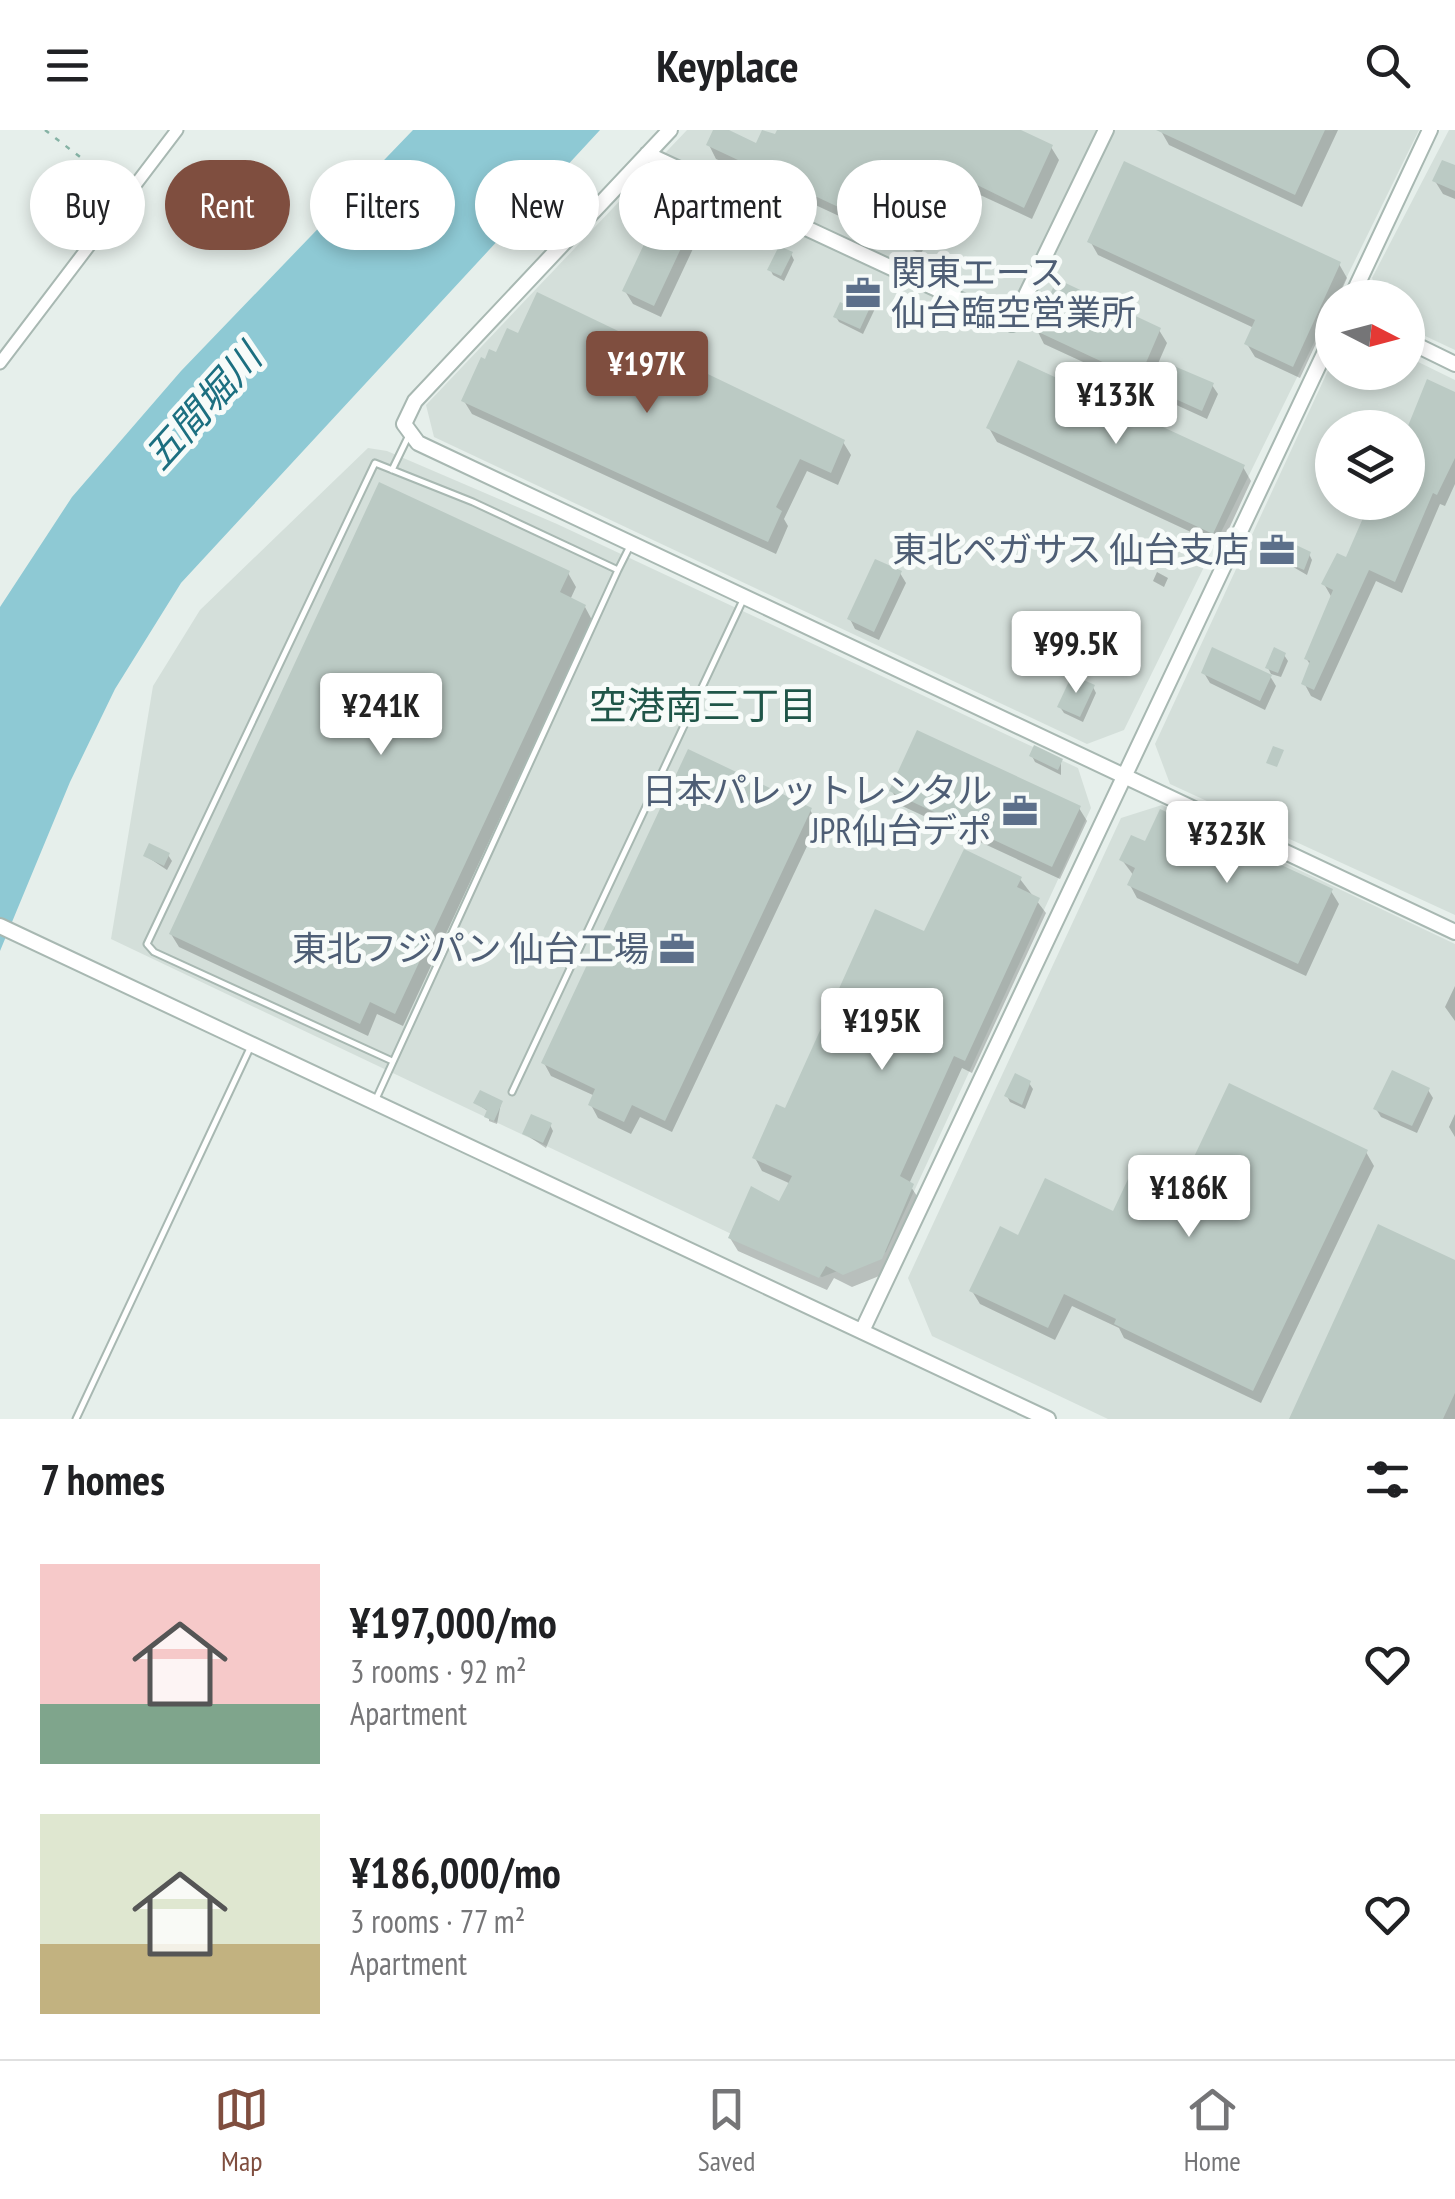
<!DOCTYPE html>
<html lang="en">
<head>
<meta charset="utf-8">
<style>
  :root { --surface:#fff; --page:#f2f2f2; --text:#202124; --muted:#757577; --line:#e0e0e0; --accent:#7f4e3f }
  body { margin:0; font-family:"PT Sans Narrow","Noto Sans JP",sans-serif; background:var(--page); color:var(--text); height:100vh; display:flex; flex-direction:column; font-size:38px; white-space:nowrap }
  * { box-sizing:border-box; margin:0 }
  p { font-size:32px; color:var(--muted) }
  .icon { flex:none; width:55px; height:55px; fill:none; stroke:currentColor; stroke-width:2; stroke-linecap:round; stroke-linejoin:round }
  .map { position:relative; height:1289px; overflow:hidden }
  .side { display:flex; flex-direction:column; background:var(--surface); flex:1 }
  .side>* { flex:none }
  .hud { position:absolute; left:30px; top:30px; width:1395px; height:90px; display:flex; gap:20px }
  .needle { width:65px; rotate:96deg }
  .buttons { position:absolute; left:1315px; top:150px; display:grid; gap:20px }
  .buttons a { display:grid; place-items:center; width:110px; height:110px; border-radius:50%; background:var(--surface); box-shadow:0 5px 15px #0003; font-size:50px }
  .price { position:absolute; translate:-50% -85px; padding:0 22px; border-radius:10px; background:#fff; color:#222; font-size:32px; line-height:65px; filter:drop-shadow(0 2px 5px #0008) }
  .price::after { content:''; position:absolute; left:50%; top:60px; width:30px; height:22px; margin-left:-15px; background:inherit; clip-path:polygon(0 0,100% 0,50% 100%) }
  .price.selected { background:var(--accent); color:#fff }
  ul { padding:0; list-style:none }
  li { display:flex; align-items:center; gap:30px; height:250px; padding:0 40px }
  li span { display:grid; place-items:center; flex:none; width:280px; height:200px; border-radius:0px; color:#555 }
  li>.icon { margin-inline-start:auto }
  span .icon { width:120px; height:120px; fill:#fffc; stroke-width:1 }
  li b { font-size:42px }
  h2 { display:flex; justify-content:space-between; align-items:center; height:120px; padding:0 40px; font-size:42px }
  .pill { padding:0 35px; border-radius:45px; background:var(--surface); box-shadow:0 5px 15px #0003; font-size:35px; line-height:90px }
  .pill.selected { background:var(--accent); color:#fff }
  header { display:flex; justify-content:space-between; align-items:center; height:130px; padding:0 40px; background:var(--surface); font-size:45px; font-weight:800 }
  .menu { display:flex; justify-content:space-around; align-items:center; height:140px; border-top:2px solid var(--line); background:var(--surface); font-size:28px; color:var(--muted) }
  .menu a { display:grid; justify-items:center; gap:5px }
  .menu .selected { color:var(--accent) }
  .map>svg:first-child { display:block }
  .built { fill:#d4dfda; fill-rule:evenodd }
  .water { fill:#8ec9d4 }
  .shadow { fill:#0003 }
  .building { fill:#bbcac4 }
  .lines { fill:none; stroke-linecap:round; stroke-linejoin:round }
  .service-casing { stroke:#a8b8b2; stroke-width:9 }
  .minor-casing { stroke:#a8b8b2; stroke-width:15 }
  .tertiary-casing { stroke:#a8b8b2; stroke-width:18 }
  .path { stroke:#86b3a5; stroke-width:2.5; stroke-dasharray:5 8; stroke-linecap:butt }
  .service { stroke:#fff; stroke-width:5 }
  .minor { stroke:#fff; stroke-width:11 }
  .tertiary { stroke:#fff; stroke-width:14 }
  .labels { text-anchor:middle; stroke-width:10; stroke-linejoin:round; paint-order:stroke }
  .service-label { font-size:35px; fill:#4e5e75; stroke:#f7fbf9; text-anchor:end }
  .water-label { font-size:38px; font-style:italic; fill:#1c6f80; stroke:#f7fbf9 }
  .neighbourhood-label { font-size:38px; fill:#1f5548; stroke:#f7fbf9 }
</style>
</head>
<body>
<header><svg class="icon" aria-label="menu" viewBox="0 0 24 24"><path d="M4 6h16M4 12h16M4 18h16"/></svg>Keyplace<svg class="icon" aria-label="search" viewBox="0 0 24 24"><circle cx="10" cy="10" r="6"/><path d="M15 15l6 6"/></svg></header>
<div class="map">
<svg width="1455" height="1289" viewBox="0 0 1455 1289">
  <rect width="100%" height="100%" fill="#e6efeb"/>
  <path class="built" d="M687,0H1419L1337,167L1332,168V176L1124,600L1087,614L434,307L426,275Z
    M1449,0H1455V220L1408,198V168L1380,167L1372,148Z
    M1408,227L1455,250V785L1170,654L1155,614L1332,232V242H1408ZM1332,298H1408V372H1332Z
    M368,318L387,321L557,394L1078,638L1091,678L886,1122L822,1147L111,809L153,556L200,480Z
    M1162,675L1455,814V1289H1108L932,1206L908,1148L1121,688Z"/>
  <path class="water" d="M413,0H600L181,453L115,559L70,652L0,821V477L72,367L181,241Z"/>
  <path class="shadow" d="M716,0L757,16L776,8L780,0H1015L1051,17L1059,30L1032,89L978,64L973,75L949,64L921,124L716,29L709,15Z
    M1338,0L1302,77L1169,15L1161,1Z
    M1455,38V69L1443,64L1435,51Z
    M671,62L712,82L720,95L712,114L698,108L661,187L633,174L625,161Z
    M1090,111L1339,134L1347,148L1338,168H1332V179L1300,248L1255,227L1247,214L1254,198L1098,125Z
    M791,124L794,130L784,151L773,145L770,139Z
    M879,158L882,164L863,204L839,192L836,187L852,180Z
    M1037,200H1159L1167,213L1146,261L1044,214Z
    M519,206L843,312L851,325L838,355L807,341L784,389L788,396L776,424L472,284L464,271L498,225Z
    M1212,255L1218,264L1207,289L1170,272L1165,263Z
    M1455,265V354L1445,376L1440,374L1402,463L1376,451L1321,571L1311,566L1304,553L1311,536L1306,528L1332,468L1324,454L1408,372V298Z
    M989,298L1243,337L1251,351L1221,416L997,312Z
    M1309,424L1312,430L1307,445L1276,427Z
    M1157,442L1168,448L1164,457L1153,451Z
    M568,443L576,457L570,470L585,477L592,490L403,896L377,884L368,906L179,817L171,804Z
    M900,443L906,453L879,510L855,499L850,489Z
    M1284,525L1288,531L1281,547L1271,544L1268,538Z
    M1204,543L1270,546L1276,556L1265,580L1210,553Z
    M1093,557L1096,563L1083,592L1064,583L1060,577Z
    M1032,626L1061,631V645L1035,632Z
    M892,661L1079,678L1087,691L1060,749L900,675Z
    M810,680L818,693L672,1002L640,987L631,1004L598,988L591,975L595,966L551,946L544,933Z
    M168,725L172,731L167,740L146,726Z
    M1122,730L1331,761L1339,774L1306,846L1137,768L1130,755L1134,746Z
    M1020,749L1046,783L972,943L962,938L909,1054L919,1069L889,1142L852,1157L834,1148L827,1160L738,1121L730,1108L780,1074L791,1054L762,1041L755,1028L786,981L925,805Z
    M1455,856V891L1445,877Z
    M1029,953L1033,959L1025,979L1010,972L1007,966Z
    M1428,960L1433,968L1417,1003L1381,987L1376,979Z
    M476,973H501L497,994L489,991V982Z
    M1455,984V1007L1449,997Z
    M550,995L553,1001L546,1018L525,1004Z
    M1366,1022L1374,1036L1261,1273L1124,1208L1119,1198L1072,1176L1055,1210L980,1174L972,1161L1019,1108L1114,1084L1184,1053Z
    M1455,1132V1289H1292Z"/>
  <path class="building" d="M713,0H729L756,13L762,0L775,4L777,0H1021L1053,15L1024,78L971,52L966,63L941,52L913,112L706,15Z
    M1156,0H1325L1295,65Z
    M1442,30L1455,35V61L1432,51Z
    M1124,31L1341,132L1293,237L1244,214L1255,190L1087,112Z
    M670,59L714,80L704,102L691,97L654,176L622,161Z
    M779,116L793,122L781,146L767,140Z
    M866,148L880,156L860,199L833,187L840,172L851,177Z
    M1057,149L1161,198L1139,249L1034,200Z
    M537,162L845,310L831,343L800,329L776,377L782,381L768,412L461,271L481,227L485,229L489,219L496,222L507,198L518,203Z
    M1018,230L1245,335L1213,404L986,298Z
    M1174,236L1214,253L1202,281L1162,263Z
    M1427,249L1455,262V328L1437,365L1433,363L1395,452L1369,440L1314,560L1301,554L1310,531L1304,529L1333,460L1321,454L1337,423L1346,427L1370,372H1408V296Z
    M379,352L570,441L560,462L586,475L395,884L370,872L360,894L169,804Z
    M1281,408L1311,422L1304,440L1273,427Z
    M875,429L902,441L874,502L847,489Z
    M1212,517L1272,545L1260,571L1201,543Z
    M1274,517L1286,523L1278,543L1265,538Z
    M1072,545L1095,555L1080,587L1057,577Z
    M917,600L1081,676L1052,737L889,661Z
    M1034,615L1063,629L1058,640L1029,626Z
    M1273,616L1284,620L1277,637L1266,633Z
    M688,619L812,678L665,991L632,975L624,992L588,975L595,959L541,933Z
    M1160,679L1333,759L1298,834L1127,755L1135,738L1119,730L1131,705L1145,711Z
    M149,713L170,723L164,736L143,726Z
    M964,719L1022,747L1017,757L1040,768L965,931L954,926L900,1046L914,1054L882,1129L843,1145L826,1136L819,1148L728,1108L751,1056L779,1071L792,1046L752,1028L776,974L785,978L875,779L924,801Z
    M1392,940L1430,958L1412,996L1373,979Z
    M1015,943L1031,951L1022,975L1004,966Z
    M1229,953L1368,1020L1253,1261L1114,1194L1116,1189L1064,1164L1048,1198L969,1161L1000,1096L1018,1105L1045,1048L1113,1081L1138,1028L1183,1050Z
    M480,960L503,971L494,991L484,987L487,980L473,973Z
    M531,984L552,993L543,1013L522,1004Z
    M1378,1094L1455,1130V1263L1443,1289H1289Z"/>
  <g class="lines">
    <defs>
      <path id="service" d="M392,340L409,305
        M618,440L630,416
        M512,962L743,470
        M376,969L618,440L473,372L375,333L147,814L154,822L390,930
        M76,1289L251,916"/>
      <path id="minor" d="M0,233L177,0"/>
      <path id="tertiary" d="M670,0L415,271L404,294L418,313L1455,802
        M647,24L1012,194L1106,0
        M1351,168L1430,0
        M1408,211L1455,234
        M0,796L1048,1289
        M862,1201L1332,207"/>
    </defs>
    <use href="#service" class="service-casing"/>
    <use href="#minor" class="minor-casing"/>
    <use href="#tertiary" class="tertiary-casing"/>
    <path class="path" d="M45,0L119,57"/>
    <use href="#service" class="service"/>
    <use href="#minor" class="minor"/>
    <use href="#tertiary" class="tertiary"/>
  </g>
  <defs>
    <symbol id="office-bare" viewBox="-9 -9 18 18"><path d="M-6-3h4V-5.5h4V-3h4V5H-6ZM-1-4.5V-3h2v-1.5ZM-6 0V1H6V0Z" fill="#5c6f8a" stroke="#f7fbf9" stroke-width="2.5" paint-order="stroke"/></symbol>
  </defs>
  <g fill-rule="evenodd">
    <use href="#office-bare" x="838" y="138" width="50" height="50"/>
    <use href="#office-bare" x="1252" y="395" width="50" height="50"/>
    <use href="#office-bare" x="995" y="656" width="50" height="50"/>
    <use href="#office-bare" x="652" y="794" width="50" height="50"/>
  </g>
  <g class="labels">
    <g class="service-label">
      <text x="891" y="155" text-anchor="start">関東エース<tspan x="891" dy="40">仙台臨空営業所</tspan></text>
      <text x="1249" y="432">東北ペガサス 仙台支店</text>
      <text x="992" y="673">日本パレットレンタル<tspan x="992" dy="40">JPR仙台デポ</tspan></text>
      <text x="649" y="831">東北フジパン 仙台工場</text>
    </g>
    <g class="water-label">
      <text transform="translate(203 277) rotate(-48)" y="13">五間堀川</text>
    </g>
    <g class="neighbourhood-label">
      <text x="703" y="589">空港南三丁目</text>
    </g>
  </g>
</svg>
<div class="buttons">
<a><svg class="needle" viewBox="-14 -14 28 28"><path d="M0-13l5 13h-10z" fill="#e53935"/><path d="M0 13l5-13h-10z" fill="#757577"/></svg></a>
<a><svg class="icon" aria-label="layers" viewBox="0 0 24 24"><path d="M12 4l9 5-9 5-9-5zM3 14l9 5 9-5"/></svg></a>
</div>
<b class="price selected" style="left:647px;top:286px">¥197K</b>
<b class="price" style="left:1116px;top:317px">¥133K</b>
<b class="price" style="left:1076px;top:566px">¥99.5K</b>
<b class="price" style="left:381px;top:628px">¥241K</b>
<b class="price" style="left:1227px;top:756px">¥323K</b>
<b class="price" style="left:882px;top:943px">¥195K</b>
<b class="price" style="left:1189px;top:1110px">¥186K</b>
<div class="hud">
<a class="pill">Buy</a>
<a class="pill selected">Rent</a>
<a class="pill">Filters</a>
<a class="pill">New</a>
<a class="pill">Apartment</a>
<a class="pill">House</a>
</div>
</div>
<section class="side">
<h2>7 homes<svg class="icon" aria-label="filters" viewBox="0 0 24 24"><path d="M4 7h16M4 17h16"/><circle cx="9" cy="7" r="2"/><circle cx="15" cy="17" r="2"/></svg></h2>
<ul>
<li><span style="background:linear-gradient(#f6c9c9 70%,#7fa58c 0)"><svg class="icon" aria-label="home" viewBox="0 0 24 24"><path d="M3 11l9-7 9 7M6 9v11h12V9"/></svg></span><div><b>¥197,000/mo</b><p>3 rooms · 92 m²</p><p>Apartment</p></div><svg class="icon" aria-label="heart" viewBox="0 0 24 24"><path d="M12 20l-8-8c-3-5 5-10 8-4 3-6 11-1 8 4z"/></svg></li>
<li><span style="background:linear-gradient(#dfe7d0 65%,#c2b280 0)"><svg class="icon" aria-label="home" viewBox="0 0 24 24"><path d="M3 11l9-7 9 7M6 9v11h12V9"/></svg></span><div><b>¥186,000/mo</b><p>3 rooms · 77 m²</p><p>Apartment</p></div><svg class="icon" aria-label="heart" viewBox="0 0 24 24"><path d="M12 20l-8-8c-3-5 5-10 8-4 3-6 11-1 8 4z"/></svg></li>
</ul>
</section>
<nav class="menu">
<a class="selected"><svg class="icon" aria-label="map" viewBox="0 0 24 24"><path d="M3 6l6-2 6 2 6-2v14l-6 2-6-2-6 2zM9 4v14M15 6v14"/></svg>Map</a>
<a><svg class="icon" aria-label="saved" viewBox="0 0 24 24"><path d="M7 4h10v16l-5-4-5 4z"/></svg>Saved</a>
<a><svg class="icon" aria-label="home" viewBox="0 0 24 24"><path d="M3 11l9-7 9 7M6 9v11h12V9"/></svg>Home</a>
</nav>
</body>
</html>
